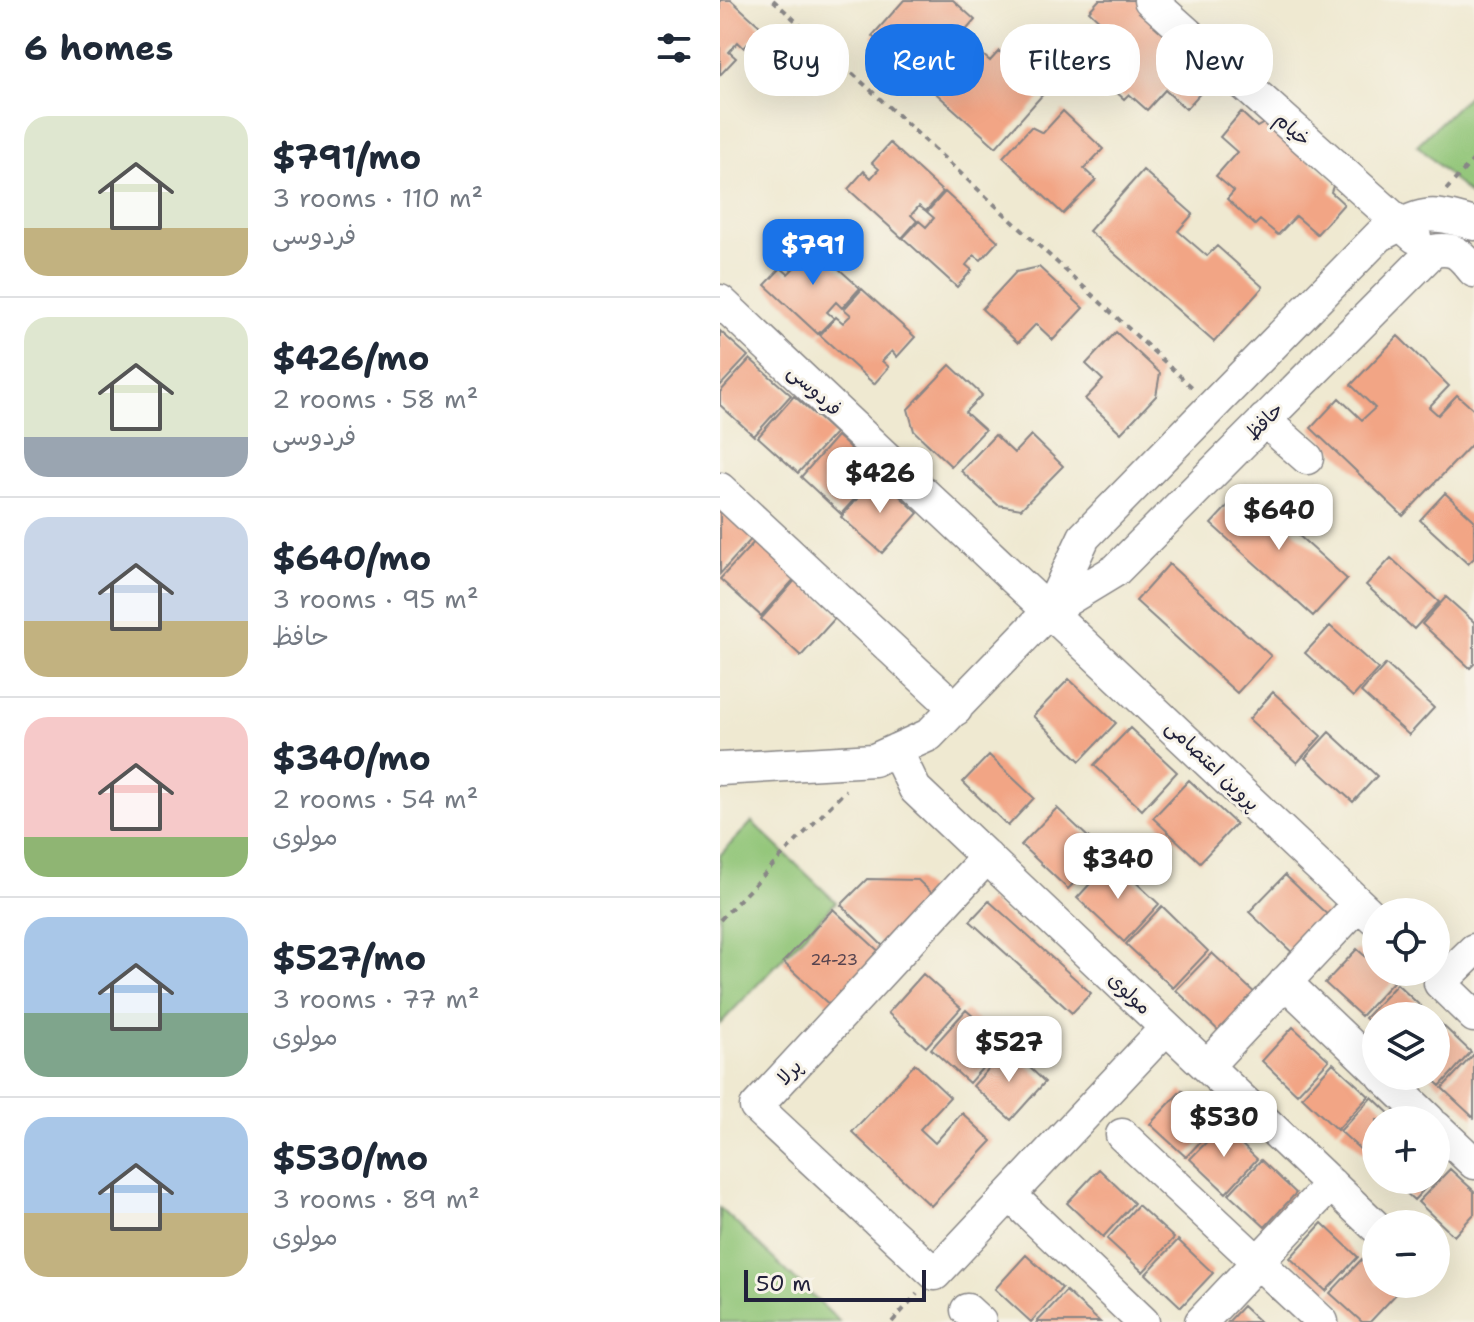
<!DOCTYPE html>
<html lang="en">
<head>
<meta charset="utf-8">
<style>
  :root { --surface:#fff; --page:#f2f2f3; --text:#1f2937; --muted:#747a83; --line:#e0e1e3; --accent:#1a73e8 }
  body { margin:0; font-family:"Shantell Sans","Playpen Sans Arabic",sans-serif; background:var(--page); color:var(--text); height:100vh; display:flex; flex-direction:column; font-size:30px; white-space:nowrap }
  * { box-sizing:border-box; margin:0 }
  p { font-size:26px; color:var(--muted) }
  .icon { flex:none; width:44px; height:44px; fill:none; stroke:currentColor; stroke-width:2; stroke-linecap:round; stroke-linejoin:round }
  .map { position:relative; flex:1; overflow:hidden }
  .side { display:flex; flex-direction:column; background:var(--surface); width:720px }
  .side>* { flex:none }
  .banner { position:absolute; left:24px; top:24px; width:610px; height:72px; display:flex; gap:16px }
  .fabs { position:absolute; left:642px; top:898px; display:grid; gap:16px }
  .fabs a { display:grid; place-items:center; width:88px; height:88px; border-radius:50%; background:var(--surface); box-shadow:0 8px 32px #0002; font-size:40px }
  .scale { position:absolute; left:24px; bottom:20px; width:182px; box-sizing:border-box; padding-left:8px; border:4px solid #22223b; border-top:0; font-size:22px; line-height:28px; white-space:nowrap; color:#22223b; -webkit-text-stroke:6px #f7f3e8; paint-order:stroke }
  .price { position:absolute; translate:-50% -68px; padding:0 18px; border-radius:16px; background:#fff; color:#222; font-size:26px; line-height:52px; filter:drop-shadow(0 2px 4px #0008) }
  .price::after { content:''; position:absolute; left:50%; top:48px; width:24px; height:18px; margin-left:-12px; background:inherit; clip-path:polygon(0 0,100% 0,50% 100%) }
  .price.on { background:var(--accent); color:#fff }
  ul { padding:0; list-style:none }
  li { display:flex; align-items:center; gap:24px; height:200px; padding:0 24px }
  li+li { border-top:2px solid var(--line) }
  li span { display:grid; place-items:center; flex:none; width:224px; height:160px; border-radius:24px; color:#555 }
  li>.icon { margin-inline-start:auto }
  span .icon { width:96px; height:96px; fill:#fffc; stroke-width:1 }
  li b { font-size:34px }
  h2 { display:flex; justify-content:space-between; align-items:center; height:96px; padding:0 24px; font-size:34px }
  .tag { padding:0 28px; border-radius:32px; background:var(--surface); box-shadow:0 8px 32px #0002; font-size:28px; line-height:72px }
  .tag.on { background:var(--accent); color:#fff }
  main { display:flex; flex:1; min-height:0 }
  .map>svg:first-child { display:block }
  .green { fill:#8fc476; stroke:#587358; stroke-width:2 }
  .building { fill:#f2a585 }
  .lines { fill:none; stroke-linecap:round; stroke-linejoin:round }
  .minor-casing { stroke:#888686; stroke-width:35 }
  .path { stroke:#888686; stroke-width:4; stroke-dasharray:6 6; stroke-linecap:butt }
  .minor { stroke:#fff; stroke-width:32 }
  .labels { text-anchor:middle; stroke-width:6; stroke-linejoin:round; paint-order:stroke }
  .number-label { font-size:16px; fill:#56434e }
  .street-label { font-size:20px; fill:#22223b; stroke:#f7f3e8 }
</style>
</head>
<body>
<main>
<section class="side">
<h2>6 homes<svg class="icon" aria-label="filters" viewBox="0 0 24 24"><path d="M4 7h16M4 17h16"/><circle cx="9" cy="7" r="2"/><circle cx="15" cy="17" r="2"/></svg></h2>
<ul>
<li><span style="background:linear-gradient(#dfe7d0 70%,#c2b280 0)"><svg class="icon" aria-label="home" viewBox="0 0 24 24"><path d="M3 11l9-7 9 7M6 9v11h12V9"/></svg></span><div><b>$791/mo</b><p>3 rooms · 110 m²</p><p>فردوسی</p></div></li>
<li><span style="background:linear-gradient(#dfe7d0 75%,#9aa5b1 0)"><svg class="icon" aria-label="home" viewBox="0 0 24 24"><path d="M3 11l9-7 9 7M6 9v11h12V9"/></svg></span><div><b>$426/mo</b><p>2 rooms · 58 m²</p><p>فردوسی</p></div></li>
<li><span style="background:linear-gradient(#c9d6e8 65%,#c2b280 0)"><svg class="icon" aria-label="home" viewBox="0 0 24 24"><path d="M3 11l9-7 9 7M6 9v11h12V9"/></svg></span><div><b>$640/mo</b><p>3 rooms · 95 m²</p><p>حافظ</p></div></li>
<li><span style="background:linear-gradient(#f6c9c9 75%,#8fb573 0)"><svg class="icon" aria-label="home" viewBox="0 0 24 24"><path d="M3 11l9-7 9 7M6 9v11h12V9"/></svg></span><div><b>$340/mo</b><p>2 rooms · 54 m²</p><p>مولوی</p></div></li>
<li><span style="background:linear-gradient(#a9c7e8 60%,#7fa58c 0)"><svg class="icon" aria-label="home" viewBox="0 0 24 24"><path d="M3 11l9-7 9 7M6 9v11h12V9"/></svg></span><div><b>$527/mo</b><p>3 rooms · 77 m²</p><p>مولوی</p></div></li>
<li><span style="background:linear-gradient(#a9c7e8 60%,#c2b280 0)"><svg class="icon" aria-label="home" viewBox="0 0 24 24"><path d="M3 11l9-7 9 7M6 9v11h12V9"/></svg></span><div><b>$530/mo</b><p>3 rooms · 89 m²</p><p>مولوی</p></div></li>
</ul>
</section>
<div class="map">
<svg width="754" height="1322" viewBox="0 0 754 1322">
  <rect width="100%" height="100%" fill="#f7f3e8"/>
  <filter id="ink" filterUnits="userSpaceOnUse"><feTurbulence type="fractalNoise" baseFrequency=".0125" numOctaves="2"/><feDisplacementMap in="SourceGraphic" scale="16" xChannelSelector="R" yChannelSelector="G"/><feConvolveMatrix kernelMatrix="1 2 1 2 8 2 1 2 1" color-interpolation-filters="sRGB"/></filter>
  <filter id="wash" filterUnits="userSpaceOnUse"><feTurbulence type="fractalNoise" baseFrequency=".006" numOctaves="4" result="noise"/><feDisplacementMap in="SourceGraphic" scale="32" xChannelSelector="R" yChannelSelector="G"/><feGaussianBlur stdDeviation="1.8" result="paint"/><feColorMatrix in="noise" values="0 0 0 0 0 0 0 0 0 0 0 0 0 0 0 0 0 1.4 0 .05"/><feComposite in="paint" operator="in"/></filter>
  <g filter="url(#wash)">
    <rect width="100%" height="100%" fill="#efe9d1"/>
    <path class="green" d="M754,90V199L697,145Z
      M32,822L116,902L0,1024V855Z
      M0,1208L120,1322H0Z"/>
    <g id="blocks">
      <path class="building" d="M0,0H11L42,28L24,48L18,42L9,52L16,58L0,75Z
        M184,0H233L255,20L241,36L270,61L279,51L325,92L276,147L152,36Z
        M379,0H419L494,78L466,109L445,90L427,110L409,94L404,99L376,74L383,66L365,50L386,27L369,11Z
        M343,111L383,149L364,169L376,180L343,214L283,157L311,127L323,133Z
        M521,112L537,127L546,122L614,183L611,192L624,204L597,234L576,216L558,235L540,220L535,225L507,199L514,191L496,176L517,152L500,137Z
        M170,143L223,192L206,211L199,206L191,215L197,221L182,238L128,189L144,171L151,178L159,169L152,163Z
        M423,170L473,214L458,231L487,256L497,246L543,287L494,342L369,231Z
        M225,192L278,241L261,260L254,255L246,265L252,270L237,287L183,238L199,221L206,227L214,218L207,212Z
        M87,240L140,288L122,308L116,302L107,312L114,318L98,334L45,285L61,268L68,274L76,266L69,259Z
        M319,267L363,308L333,340L316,324L298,343L262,309L296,272Z
        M142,289L195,337L177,357L172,351L162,361L169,367L154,384L100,335L116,317L123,323L131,315L124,309Z
        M0,331L28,356L0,386Z
        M396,332L440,373L436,396L401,433L365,399L383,380L366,364Z
        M678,336L729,386L709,407L718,415L737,395L754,410V442L683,516L591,428L619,398L642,420L655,408L631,385Z
        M30,359L71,395L34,436L0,405V392Z
        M230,365L262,395L245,412L265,430L231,466L194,431L188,409Z
        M74,396L115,433L78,473L38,437Z
        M275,435L294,453L311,435L343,466L301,509L278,505L241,471Z
        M117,436L158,473L121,514L81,477Z
        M158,476L198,513L162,553L121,517Z
        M525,487L627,579L593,616L491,524Z
        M725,493L754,520V558L748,564L700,520Z
        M0,504L35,535L0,574Z
        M37,539L78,575L41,616L0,579Z
        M671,558L719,602L694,629L646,585Z
        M449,564L551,656L517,693L416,601Z
        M77,578L118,615L81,656L41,619Z
        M726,597L754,622V664L750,668L702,624Z
        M610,626L658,669L633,697L585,653Z
        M666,664L714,708L689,735L641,692Z
        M349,679L396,723L360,761L313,716Z
        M553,692L601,736L577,763L529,719Z
        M410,728L457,772L422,810L374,765Z
        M609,732L657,776L633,802L585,758Z
        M269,755L314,798L288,826L243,782Z
        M469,780L516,824L480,862L433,818Z
        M337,808L384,852L348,889L301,845Z
        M392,860L439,904L404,942L357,898Z
        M565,875L612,919L577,957L529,912Z
        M147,879L198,880L217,898L166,949L121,905Z
        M269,901L371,993L352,1013L250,921Z
        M442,906L488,951L453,988L406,944Z
        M113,909L164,956L114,1009L63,962Z
        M637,949L656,966V972H662L673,982L641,1016L605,983Z
        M492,953L539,997L503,1035L456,990Z
        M203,974L241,1008L206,1047L168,1013Z
        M677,984L711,1016H656V1028L645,1018Z
        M246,1010L284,1044L249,1083L211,1049Z
        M716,1019L751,1052L720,1086L709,1076H716Z
        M573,1027L609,1060L577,1094L542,1061Z
        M288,1047L325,1082L291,1120L253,1086Z
        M754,1054V1118L722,1088Z
        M613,1063L649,1096L617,1130L582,1097Z
        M195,1064L230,1097L200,1129L215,1143L242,1113L272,1141L211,1206L132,1132Z
        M462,1090L498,1123L466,1157L430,1124Z
        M652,1097L676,1120H656V1164L620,1131Z
        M502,1126L537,1159L506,1193L470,1159Z
        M541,1160L576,1193L545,1227L509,1194Z
        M379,1169L414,1203L383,1237L347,1203Z
        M730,1169L754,1191V1214L734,1236L698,1202Z
        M672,1180H713L694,1200Z
        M418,1205L454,1238L423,1272L387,1239Z
        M602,1223L638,1257L606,1291L570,1258Z
        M458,1240L493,1273L461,1307L426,1274Z
        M306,1255L342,1288L311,1322L275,1289Z
        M642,1259L656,1272V1284H669L678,1292L650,1322H642L610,1293Z
        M346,1291L380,1322H317Z
        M523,1306L540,1322H508Z"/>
    </g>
  </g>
  <g filter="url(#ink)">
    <use href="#blocks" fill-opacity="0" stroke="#888686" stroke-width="2"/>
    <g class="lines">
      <defs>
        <path id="minor" d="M430,0L695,237
          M713,251C735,247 740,254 754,271
          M0,301L656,920
          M544,420L587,458
          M0,489L236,709
          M330,610L364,537L660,235C704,214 705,209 754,224
          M176,750L195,789L656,1227
          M0,769L154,760L209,735L330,610L396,570L713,251
          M267,857L36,1107L215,1274L446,1028
          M754,950L720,983L754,1016
          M565,982L656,1069
          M487,1066L639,904
          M663,1076L709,1120
          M716,1127L754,1163
          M402,1135L602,1322
          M290,1195L423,1322
          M247,1310L260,1322
          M481,1322L611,1184"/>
      </defs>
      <use href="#minor" class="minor-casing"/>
      <path class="path" d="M53,0L473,388
        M726,190L754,159
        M0,920L126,790
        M172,1322L197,1294"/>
      <use href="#minor" class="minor"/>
    </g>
  </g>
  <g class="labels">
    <g class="number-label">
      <text x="114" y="965">24-23</text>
    </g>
    <g class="street-label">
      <text transform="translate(573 129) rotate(42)" y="7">خیام</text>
      <text transform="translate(95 390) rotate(43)" y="7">فردوسی</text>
      <text transform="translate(544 421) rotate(-45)" y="7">حافظ</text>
      <text transform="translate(493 765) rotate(44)" y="7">پروین اعتصامی</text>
      <text transform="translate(410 993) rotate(44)" y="7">مولوی</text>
      <text transform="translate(69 1072) rotate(-47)" y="7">پرلا</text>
    </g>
  </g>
</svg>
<div class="fabs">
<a><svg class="icon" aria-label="locate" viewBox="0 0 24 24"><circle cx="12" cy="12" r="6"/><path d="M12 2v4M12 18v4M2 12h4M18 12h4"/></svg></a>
<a><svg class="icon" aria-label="layers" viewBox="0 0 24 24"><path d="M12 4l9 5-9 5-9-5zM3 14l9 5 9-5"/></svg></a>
<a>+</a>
<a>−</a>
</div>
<div class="scale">50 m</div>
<b class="price on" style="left:93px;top:287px">$791</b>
<b class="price" style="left:160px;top:515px">$426</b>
<b class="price" style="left:559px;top:552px">$640</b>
<b class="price" style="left:398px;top:901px">$340</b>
<b class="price" style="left:289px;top:1084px">$527</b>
<b class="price" style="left:504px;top:1159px">$530</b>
<div class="banner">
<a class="tag">Buy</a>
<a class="tag on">Rent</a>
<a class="tag">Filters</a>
<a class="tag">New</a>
</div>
</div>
</main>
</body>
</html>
